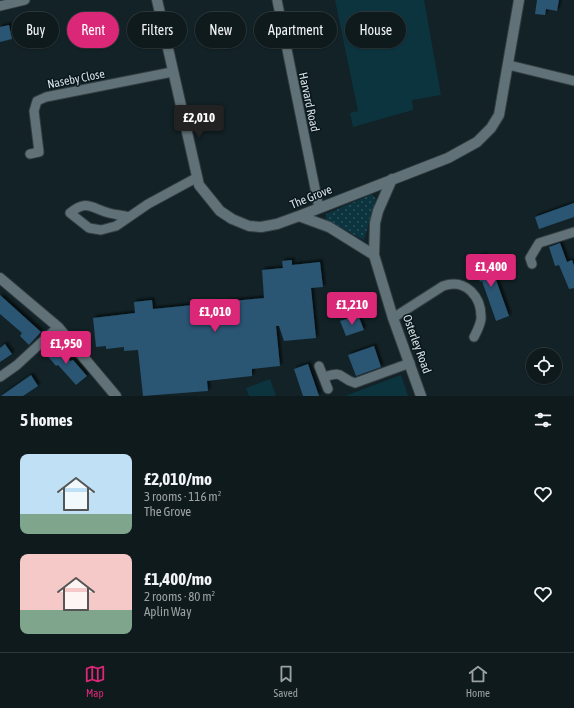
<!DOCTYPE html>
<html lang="en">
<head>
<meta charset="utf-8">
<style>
  :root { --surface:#0e1a1c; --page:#1c2729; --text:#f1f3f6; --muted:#9ba1a3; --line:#2e383b; --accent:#db2777 }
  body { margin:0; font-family:"Asap Condensed",sans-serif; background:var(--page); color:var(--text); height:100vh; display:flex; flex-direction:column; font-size:15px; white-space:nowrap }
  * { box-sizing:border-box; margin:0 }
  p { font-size:13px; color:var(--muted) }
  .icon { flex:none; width:22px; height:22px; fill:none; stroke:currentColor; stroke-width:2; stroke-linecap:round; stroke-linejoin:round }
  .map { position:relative; height:396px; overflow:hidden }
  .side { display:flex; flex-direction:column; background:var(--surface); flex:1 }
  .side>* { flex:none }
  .guide { position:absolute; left:12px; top:12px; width:550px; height:36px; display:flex; gap:8px }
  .controls { position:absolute; left:526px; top:348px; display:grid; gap:8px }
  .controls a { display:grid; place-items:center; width:36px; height:36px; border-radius:50%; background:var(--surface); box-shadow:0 1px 3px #0004,0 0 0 1px var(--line); font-size:20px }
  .price { position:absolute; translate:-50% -34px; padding:0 9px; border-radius:4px; background:var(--accent); color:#fff; font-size:13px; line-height:26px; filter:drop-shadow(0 1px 2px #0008) }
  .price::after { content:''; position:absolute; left:50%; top:24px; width:12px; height:9px; margin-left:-6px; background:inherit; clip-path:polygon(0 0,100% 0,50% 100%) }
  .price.active { background:#222; color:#fff }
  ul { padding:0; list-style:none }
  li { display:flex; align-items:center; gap:12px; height:100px; padding:0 20px }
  li span { display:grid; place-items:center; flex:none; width:112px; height:80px; border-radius:8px; color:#555 }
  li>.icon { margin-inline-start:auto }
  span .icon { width:48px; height:48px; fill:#fffc; stroke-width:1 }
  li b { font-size:17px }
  h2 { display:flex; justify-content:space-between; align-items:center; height:48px; padding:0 20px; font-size:17px }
  .chip { padding:0 14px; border-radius:18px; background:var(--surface); box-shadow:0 1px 3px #0004,0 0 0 1px var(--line); font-size:14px; line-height:36px }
  .chip.active { background:var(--accent); color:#fff }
  .dock { display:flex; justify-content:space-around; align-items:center; height:56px; border-top:1px solid var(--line); background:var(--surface); font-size:11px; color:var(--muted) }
  .dock a { display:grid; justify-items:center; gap:2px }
  .dock .active { color:var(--accent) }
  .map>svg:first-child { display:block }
  .grass { fill:url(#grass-dots) }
  .park { fill:#0c343f }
  .building { fill:#295573; filter:url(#shadow) }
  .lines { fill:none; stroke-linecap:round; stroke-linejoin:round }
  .minor-casing { stroke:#343e42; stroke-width:11 }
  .tertiary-casing { stroke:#343e42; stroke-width:12 }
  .minor { stroke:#607278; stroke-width:9 }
  .tertiary { stroke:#607278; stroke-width:10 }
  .labels { text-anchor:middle; stroke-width:3; stroke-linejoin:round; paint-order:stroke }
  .street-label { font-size:12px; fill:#d7e0e3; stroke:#09181d }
</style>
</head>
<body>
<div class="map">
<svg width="574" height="396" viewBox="0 0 574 396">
  <defs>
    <pattern id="grass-dots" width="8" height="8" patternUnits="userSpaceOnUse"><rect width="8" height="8" fill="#0c343f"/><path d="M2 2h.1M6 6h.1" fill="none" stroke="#2f515b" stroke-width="1.8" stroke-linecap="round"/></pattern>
    <filter id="shadow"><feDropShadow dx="2.5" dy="-2.5" stdDeviation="1" flood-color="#0009"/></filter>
  </defs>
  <rect width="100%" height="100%" fill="#122226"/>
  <path class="grass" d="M372,194L376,199L364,240L326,220V214Z"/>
  <path class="park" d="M335,0H424L441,95L412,100L413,110L353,127L350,113L358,111Z
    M401,375L408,396H345Z
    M270,379L276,396H249L246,388Z"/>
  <path class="building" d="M537,0H559L557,11L546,9L545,15L535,14Z
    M9,25L12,39L0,42V27Z
    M574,203V217L539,229L535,217Z
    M560,243L567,262L572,260L574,266V288L569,289L559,265L555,266L549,247Z
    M484,255L492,278L495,277L509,316L496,321L482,281L480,282L472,260Z
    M292,260V265L320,262L323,287L311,288L316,338L284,341L279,326H276L280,366L252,369V376L207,381L208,391L143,396L138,350L124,351V347L106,349V346L96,347L93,318L135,313L134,302L152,300L153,309L264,298L262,270L283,268L282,261Z
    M0,295L41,332L29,345L20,336L22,333L0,314Z
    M358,315L364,330L346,336L340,321Z
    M5,344L12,354L0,362V348Z
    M55,345L70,361L73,360L87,376L76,385L58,365L56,366L45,353Z
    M374,346L381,367L356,376L348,355Z
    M308,364L319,396H303L294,369Z
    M31,375L38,386L23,396H1Z"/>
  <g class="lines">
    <defs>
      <path id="minor" d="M277,0L319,208
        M0,6L25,0
        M509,65L574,81
        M30,154L39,152L34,111L37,101L46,97L172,72
        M129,217C122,215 116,215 109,213C91,208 87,199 70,213L89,228L101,230L116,226L148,204L196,178
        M532,264L530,258L539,243L574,232
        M393,318L443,286C466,278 482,297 481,319C480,326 477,331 474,337
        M319,366L328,389
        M0,377L17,365L58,327
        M324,377C345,370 338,378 355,383L410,363"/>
      <path id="tertiary" d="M157,0L199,185L220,211L232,219L249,226L261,227L277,224L299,216L448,158L477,142L491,128L499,115L519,0
        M392,179L378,211L375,223L374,255L393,318L421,396
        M299,216L329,227L374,255
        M0,278L58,327L116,396"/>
    </defs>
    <use href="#minor" class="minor-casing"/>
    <use href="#tertiary" class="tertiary-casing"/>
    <use href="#minor" class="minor"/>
    <use href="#tertiary" class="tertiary"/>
  </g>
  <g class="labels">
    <g class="street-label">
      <text transform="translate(76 79) rotate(-11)" y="4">Naseby Close</text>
      <text transform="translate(309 102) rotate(78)" y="4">Harvard Road</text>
      <text transform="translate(311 197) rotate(-22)" y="4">The Grove</text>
      <text transform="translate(417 344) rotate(70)" y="4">Osterley Road</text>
    </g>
  </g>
</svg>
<div class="controls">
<a><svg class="icon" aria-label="locate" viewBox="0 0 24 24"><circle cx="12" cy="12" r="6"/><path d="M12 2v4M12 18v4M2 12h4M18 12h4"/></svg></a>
</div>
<b class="price active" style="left:199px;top:139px">£2,010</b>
<b class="price" style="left:491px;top:288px">£1,400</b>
<b class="price" style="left:352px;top:326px">£1,210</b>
<b class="price" style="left:215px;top:333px">£1,010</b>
<b class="price" style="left:66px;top:365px">£1,950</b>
<div class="guide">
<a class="chip">Buy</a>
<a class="chip active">Rent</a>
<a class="chip">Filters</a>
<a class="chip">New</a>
<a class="chip">Apartment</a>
<a class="chip">House</a>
</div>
</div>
<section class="side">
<h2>5 homes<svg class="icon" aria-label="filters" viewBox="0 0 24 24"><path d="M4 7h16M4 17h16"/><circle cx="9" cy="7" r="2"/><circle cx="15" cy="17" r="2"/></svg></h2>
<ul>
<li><span style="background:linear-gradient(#bfe0f5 75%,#7fa58c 0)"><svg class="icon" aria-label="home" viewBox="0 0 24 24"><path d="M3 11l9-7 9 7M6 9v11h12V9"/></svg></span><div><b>£2,010/mo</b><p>3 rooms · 116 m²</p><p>The Grove</p></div><svg class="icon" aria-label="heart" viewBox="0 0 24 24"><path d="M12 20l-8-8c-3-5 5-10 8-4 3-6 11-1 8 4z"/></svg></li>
<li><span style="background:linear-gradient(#f6c9c9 70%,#7fa58c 0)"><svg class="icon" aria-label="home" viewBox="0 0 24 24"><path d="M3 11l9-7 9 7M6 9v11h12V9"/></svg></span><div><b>£1,400/mo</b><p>2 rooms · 80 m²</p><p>Aplin Way</p></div><svg class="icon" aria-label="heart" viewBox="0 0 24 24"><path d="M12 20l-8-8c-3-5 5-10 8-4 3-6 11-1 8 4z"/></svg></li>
</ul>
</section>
<nav class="dock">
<a class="active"><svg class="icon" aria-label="map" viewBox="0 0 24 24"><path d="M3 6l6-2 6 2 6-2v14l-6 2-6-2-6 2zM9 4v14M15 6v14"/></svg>Map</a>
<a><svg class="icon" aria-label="saved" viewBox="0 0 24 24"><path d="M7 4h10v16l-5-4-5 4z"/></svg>Saved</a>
<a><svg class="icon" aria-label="home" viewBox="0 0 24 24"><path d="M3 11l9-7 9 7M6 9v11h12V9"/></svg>Home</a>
</nav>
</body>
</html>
